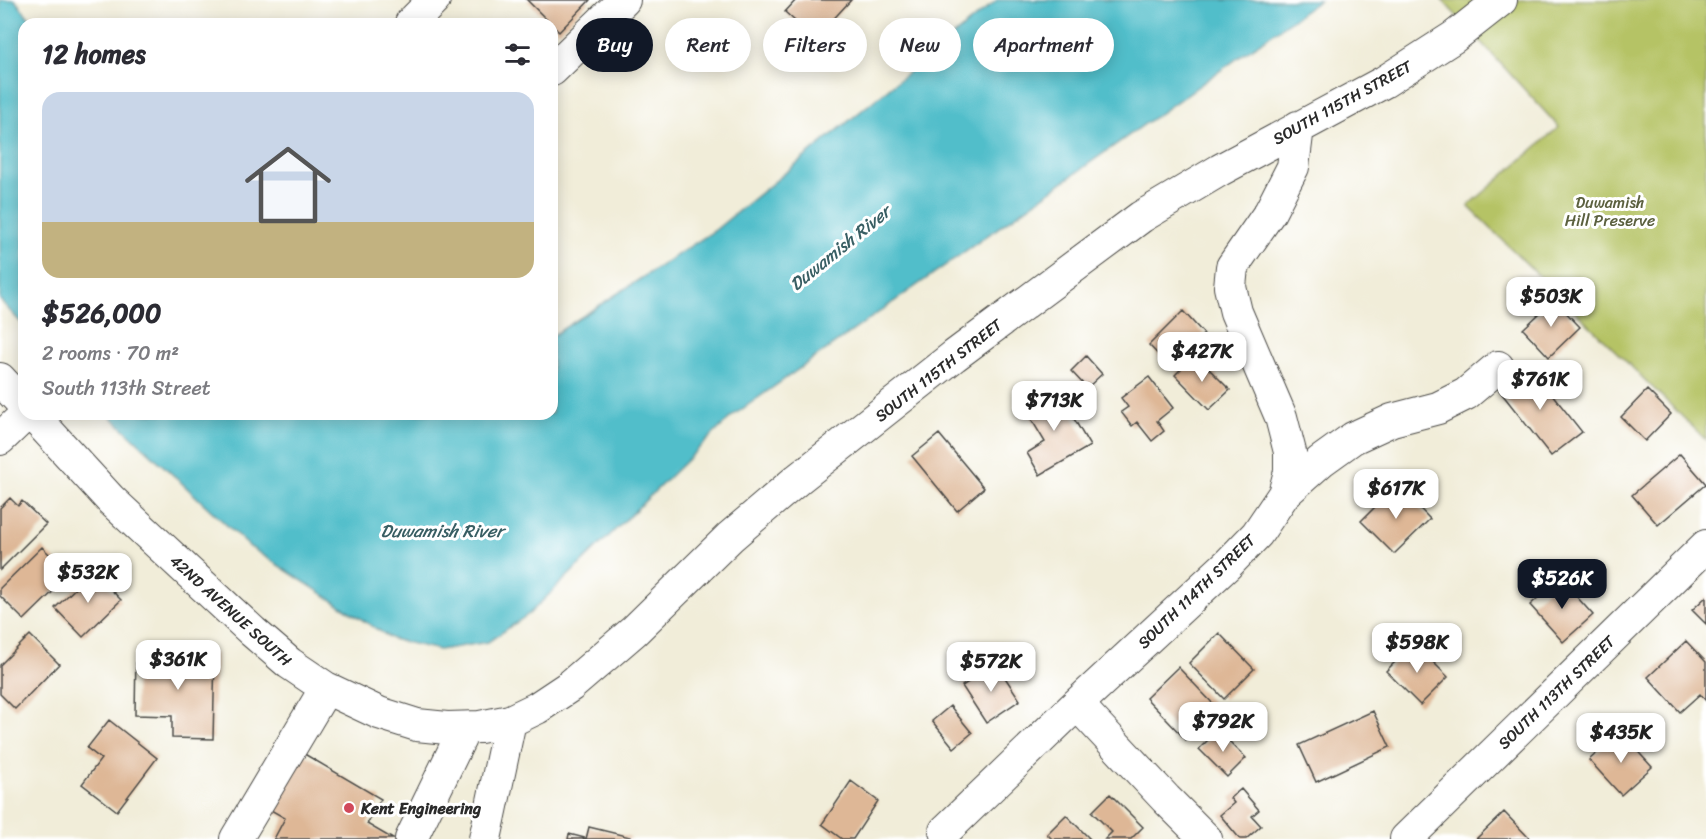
<!DOCTYPE html>
<html lang="en">
<head>
<meta charset="utf-8">
<style>
  :root { --surface:#fff; --page:#f7f7f7; --text:#2b2b33; --muted:#7c7c81; --accent:#111827 }
  body { margin:0; font-family:Sriracha,sans-serif; background:var(--page); color:var(--text); height:100vh; display:flex; flex-direction:column; font-size:22px; white-space:nowrap }
  * { box-sizing:border-box; margin:0 }
  p { font-size:20px; color:var(--muted) }
  .icon { flex:none; width:33px; height:33px; fill:none; stroke:currentColor; stroke-width:2; stroke-linecap:round; stroke-linejoin:round }
  .map { position:relative; flex:1; overflow:hidden }
  .panel { position:absolute; left:18px; top:18px; width:540px; height:402px; display:flex; flex-direction:column; background:var(--surface); border-radius:18px; box-shadow:0 3px 15px #0003 }
  .panel>* { flex:none }
  .top-card { position:absolute; left:576px; top:18px; width:570px; height:54px; display:flex; gap:12px }
  .price { position:absolute; translate:-50% -51px; padding:0 14px; border-radius:12px; background:#fff; color:#222; font-size:20px; line-height:39px; filter:drop-shadow(0 2px 3px #0008) }
  .price::after { content:''; position:absolute; left:50%; top:36px; width:18px; height:14px; margin-left:-9px; background:inherit; clip-path:polygon(0 0,100% 0,50% 100%) }
  .price.selected { background:var(--accent); color:#fff }
  ul { padding:0; list-style:none }
  li { display:grid; align-content:center; gap:12px; height:318px; padding:0 24px }
  li span { display:grid; place-items:center; height:186px; border-radius:18px; color:#555 }
  li>.icon { margin-inline-start:auto }
  span .icon { width:108px; height:108px; fill:#fffc; stroke-width:1 }
  li b { font-size:26px }
  h2 { display:flex; justify-content:space-between; align-items:center; height:72px; padding:0 24px; font-size:26px }
  .tag { padding:0 21px; border-radius:27px; background:var(--surface); box-shadow:0 3px 15px #0003; font-size:21px; line-height:54px }
  .tag.selected { background:var(--accent); color:#fff }
  .map>svg:first-child { display:block }
  .green { fill:#b5c365; stroke:#707748; stroke-width:1.5 }
  .water { fill:#51beca; stroke:#3e747a; stroke-width:1.5 }
  .building { fill:#deb796 }
  .lines { fill:none; stroke-linecap:round; stroke-linejoin:round }
  .minor-casing { stroke:#494845; stroke-width:34 }
  .minor { stroke:#fff; stroke-width:32 }
  .poi-dot { fill:#d1495b; stroke:#fff; stroke-width:2 }
  .labels { text-anchor:middle; stroke-width:6; stroke-linejoin:round; paint-order:stroke }
  .street-label { font-size:16px; fill:#2b2b2b; stroke:#fff }
  .park-label { font-size:16px; fill:#5b603f; stroke:#fff }
  .poi-label { font-size:16px; font-weight:bold; fill:#2b2b2b; stroke:#fff; text-anchor:start }
  .water-label { font-size:18px; font-style:italic; fill:#385e63; stroke:#fff }
</style>
</head>
<body>
<div class="map">
<svg width="1706" height="839" viewBox="0 0 1706 839">
  <rect width="100%" height="100%" fill="#fff"/>
  <filter id="ink" filterUnits="userSpaceOnUse"><feTurbulence type="fractalNoise" baseFrequency=".0167" numOctaves="2"/><feDisplacementMap in="SourceGraphic" scale="12" xChannelSelector="R" yChannelSelector="G"/><feConvolveMatrix kernelMatrix="1 2 1 2 8 2 1 2 1" color-interpolation-filters="sRGB"/></filter>
  <filter id="wash" filterUnits="userSpaceOnUse"><feTurbulence type="fractalNoise" baseFrequency=".008" numOctaves="4" result="noise"/><feDisplacementMap in="SourceGraphic" scale="24" xChannelSelector="R" yChannelSelector="G"/><feGaussianBlur stdDeviation="1.35" result="paint"/><feColorMatrix in="noise" values="0 0 0 0 0 0 0 0 0 0 0 0 0 0 0 0 0 1.4 0 .05"/><feComposite in="paint" operator="in"/></filter>
  <g filter="url(#wash)">
    <rect width="100%" height="100%" fill="#f1edd9"/>
    <path class="green" d="M1442,0H1706V440L1468,206L1559,127Z"/>
    <path class="water" d="M0,0H15L34,24H24V326L0,300Z
      M997,0H1320L731,417L529,614L488,642L439,650L392,639L250,547L108,414H552V336L714,231Z"/>
    <g id="blocks">
      <path class="building" d="M527,0H590L559,32Z
        M796,0H851L815,39L785,12Z
        M1554,300L1580,327L1549,357L1523,329Z
        M1183,311L1204,334L1170,367L1149,345Z
        M1195,355L1230,390L1209,410L1175,375Z
        M1086,356L1102,374L1087,388L1071,371Z
        M1529,365L1582,432L1551,456L1499,390Z
        M1149,377L1173,408L1157,421L1164,431L1152,441L1137,422L1132,426L1121,412L1128,407L1121,398Z
        M1056,388L1090,446L1040,475L1027,453L1045,442L1024,407Z
        M1647,390L1671,414L1645,441L1621,417Z
        M939,434L984,488L957,511L912,456Z
        M1680,454L1706,484L1658,525L1632,495Z
        M1397,485L1430,519L1394,554L1361,521Z
        M10,498L18,506L22,501L46,524L0,570V508Z
        M42,547L70,575L24,620L0,596V588Z
        M93,571L121,600L83,637L55,608Z
        M1560,578L1593,615L1563,642L1530,605Z
        M1706,597V624L1692,610Z
        M1219,633L1254,669L1224,699L1189,663Z
        M30,635L59,664L15,709L0,694V665Z
        M1686,641L1706,662V701L1700,694L1680,712L1648,677Z
        M1414,643L1448,677L1420,705L1386,671Z
        M136,652L215,654L213,739L172,738V716L135,715Z
        M996,664L1020,700L986,723L962,686Z
        M1178,667L1219,710L1186,740L1146,698Z
        M950,706L972,733L954,748L932,721Z
        M1373,711L1390,747L1316,782L1299,745Z
        M109,720L157,758L117,811L82,784L101,759L87,748Z
        M1218,730L1246,758L1227,777L1199,749Z
        M1620,732L1652,767L1621,795L1589,760Z
        M301,752L381,799L367,824L393,839H274L285,818L269,809Z
        M851,781L878,801L853,839H842L822,824Z
        M1241,789L1259,810L1252,816L1261,826L1246,839H1240L1220,815L1234,803L1230,798Z
        M1110,794L1143,827L1131,839H1105L1112,832L1092,812Z
        M1504,812L1530,839H1476Z
        M1066,815L1090,839H1052L1047,834Z
        M589,827L630,837V839H586Z
        M569,834L585,838V839H568Z"/>
    </g>
  </g>
  <g filter="url(#ink)">
    <use href="#blocks" fill-opacity="0" stroke="#494845" stroke-width="1.5"/>
    <g class="lines">
      <defs>
        <path id="minor" d="M411,23L434,0
          M552,70L624,0
          M0,379L24,405
          M32,414L111,500L253,632L289,663L326,688L379,713L417,725L447,728L480,727L510,721L537,708L570,686L634,631L730,537L798,479L954,356L1141,217L1220,170L1384,82L1454,37L1501,0
          M0,439L26,414
          M1284,494L1290,472V452L1281,417L1236,312L1230,287L1232,267L1270,212L1293,167L1298,127
          M1077,704L1166,799L1206,839
          M945,831L1077,704L1228,564L1257,534L1284,494L1321,461L1353,438L1392,420L1438,408L1466,394L1498,367
          M236,839L326,688
          M411,839L465,728
          M485,839L510,721
          M1406,839L1706,546"/>
      </defs>
      <use href="#minor" class="minor-casing"/>
      <use href="#minor" class="minor"/>
    </g>
  </g>
  <circle class="poi-dot" cx="349" cy="808" r="6"/>
  <g class="labels">
    <g class="street-label">
      <text transform="translate(1342 102) rotate(-29)" y="6">SOUTH 115TH STREET</text>
      <text transform="translate(938 370) rotate(-38)" y="6">SOUTH 115TH STREET</text>
      <text transform="translate(1196 591) rotate(-44)" y="6">SOUTH 114TH STREET</text>
      <text transform="translate(231 610) rotate(42)" y="6">42ND AVENUE SOUTH</text>
      <text transform="translate(1556 692) rotate(-44)" y="6">SOUTH 113TH STREET</text>
    </g>
    <g class="park-label">
      <text x="1610" y="208">Duwamish<tspan x="1610" dy="18">Hill Preserve</tspan></text>
    </g>
    <g class="poi-label">
      <text x="361" y="814">Kent Engineering</text>
    </g>
    <g class="water-label">
      <text transform="translate(840 248) rotate(-39)" y="6">Duwamish River</text>
      <text x="442" y="537">Duwamish River</text>
    </g>
  </g>
</svg>
<b class="price" style="left:1551px;top:328px">$503K</b>
<b class="price" style="left:1202px;top:383px">$427K</b>
<b class="price" style="left:1540px;top:411px">$761K</b>
<b class="price" style="left:1054px;top:432px">$713K</b>
<b class="price" style="left:1396px;top:520px">$617K</b>
<b class="price" style="left:88px;top:604px">$532K</b>
<b class="price selected" style="left:1562px;top:610px">$526K</b>
<b class="price" style="left:1417px;top:674px">$598K</b>
<b class="price" style="left:178px;top:691px">$361K</b>
<b class="price" style="left:991px;top:693px">$572K</b>
<b class="price" style="left:1223px;top:753px">$792K</b>
<b class="price" style="left:1621px;top:764px">$435K</b>
<div class="top-card">
<a class="tag selected">Buy</a>
<a class="tag">Rent</a>
<a class="tag">Filters</a>
<a class="tag">New</a>
<a class="tag">Apartment</a>
</div>
<section class="panel">
<h2>12 homes<svg class="icon" aria-label="filters" viewBox="0 0 24 24"><path d="M4 7h16M4 17h16"/><circle cx="9" cy="7" r="2"/><circle cx="15" cy="17" r="2"/></svg></h2>
<ul>
<li><span style="background:linear-gradient(#c9d6e8 70%,#c2b280 0)"><svg class="icon" aria-label="home" viewBox="0 0 24 24"><path d="M3 11l9-7 9 7M6 9v11h12V9"/></svg></span><div><b>$526,000</b><p>2 rooms · 70 m²</p><p>South 113th Street</p></div></li>
</ul>
</section>
</div>
</body>
</html>
